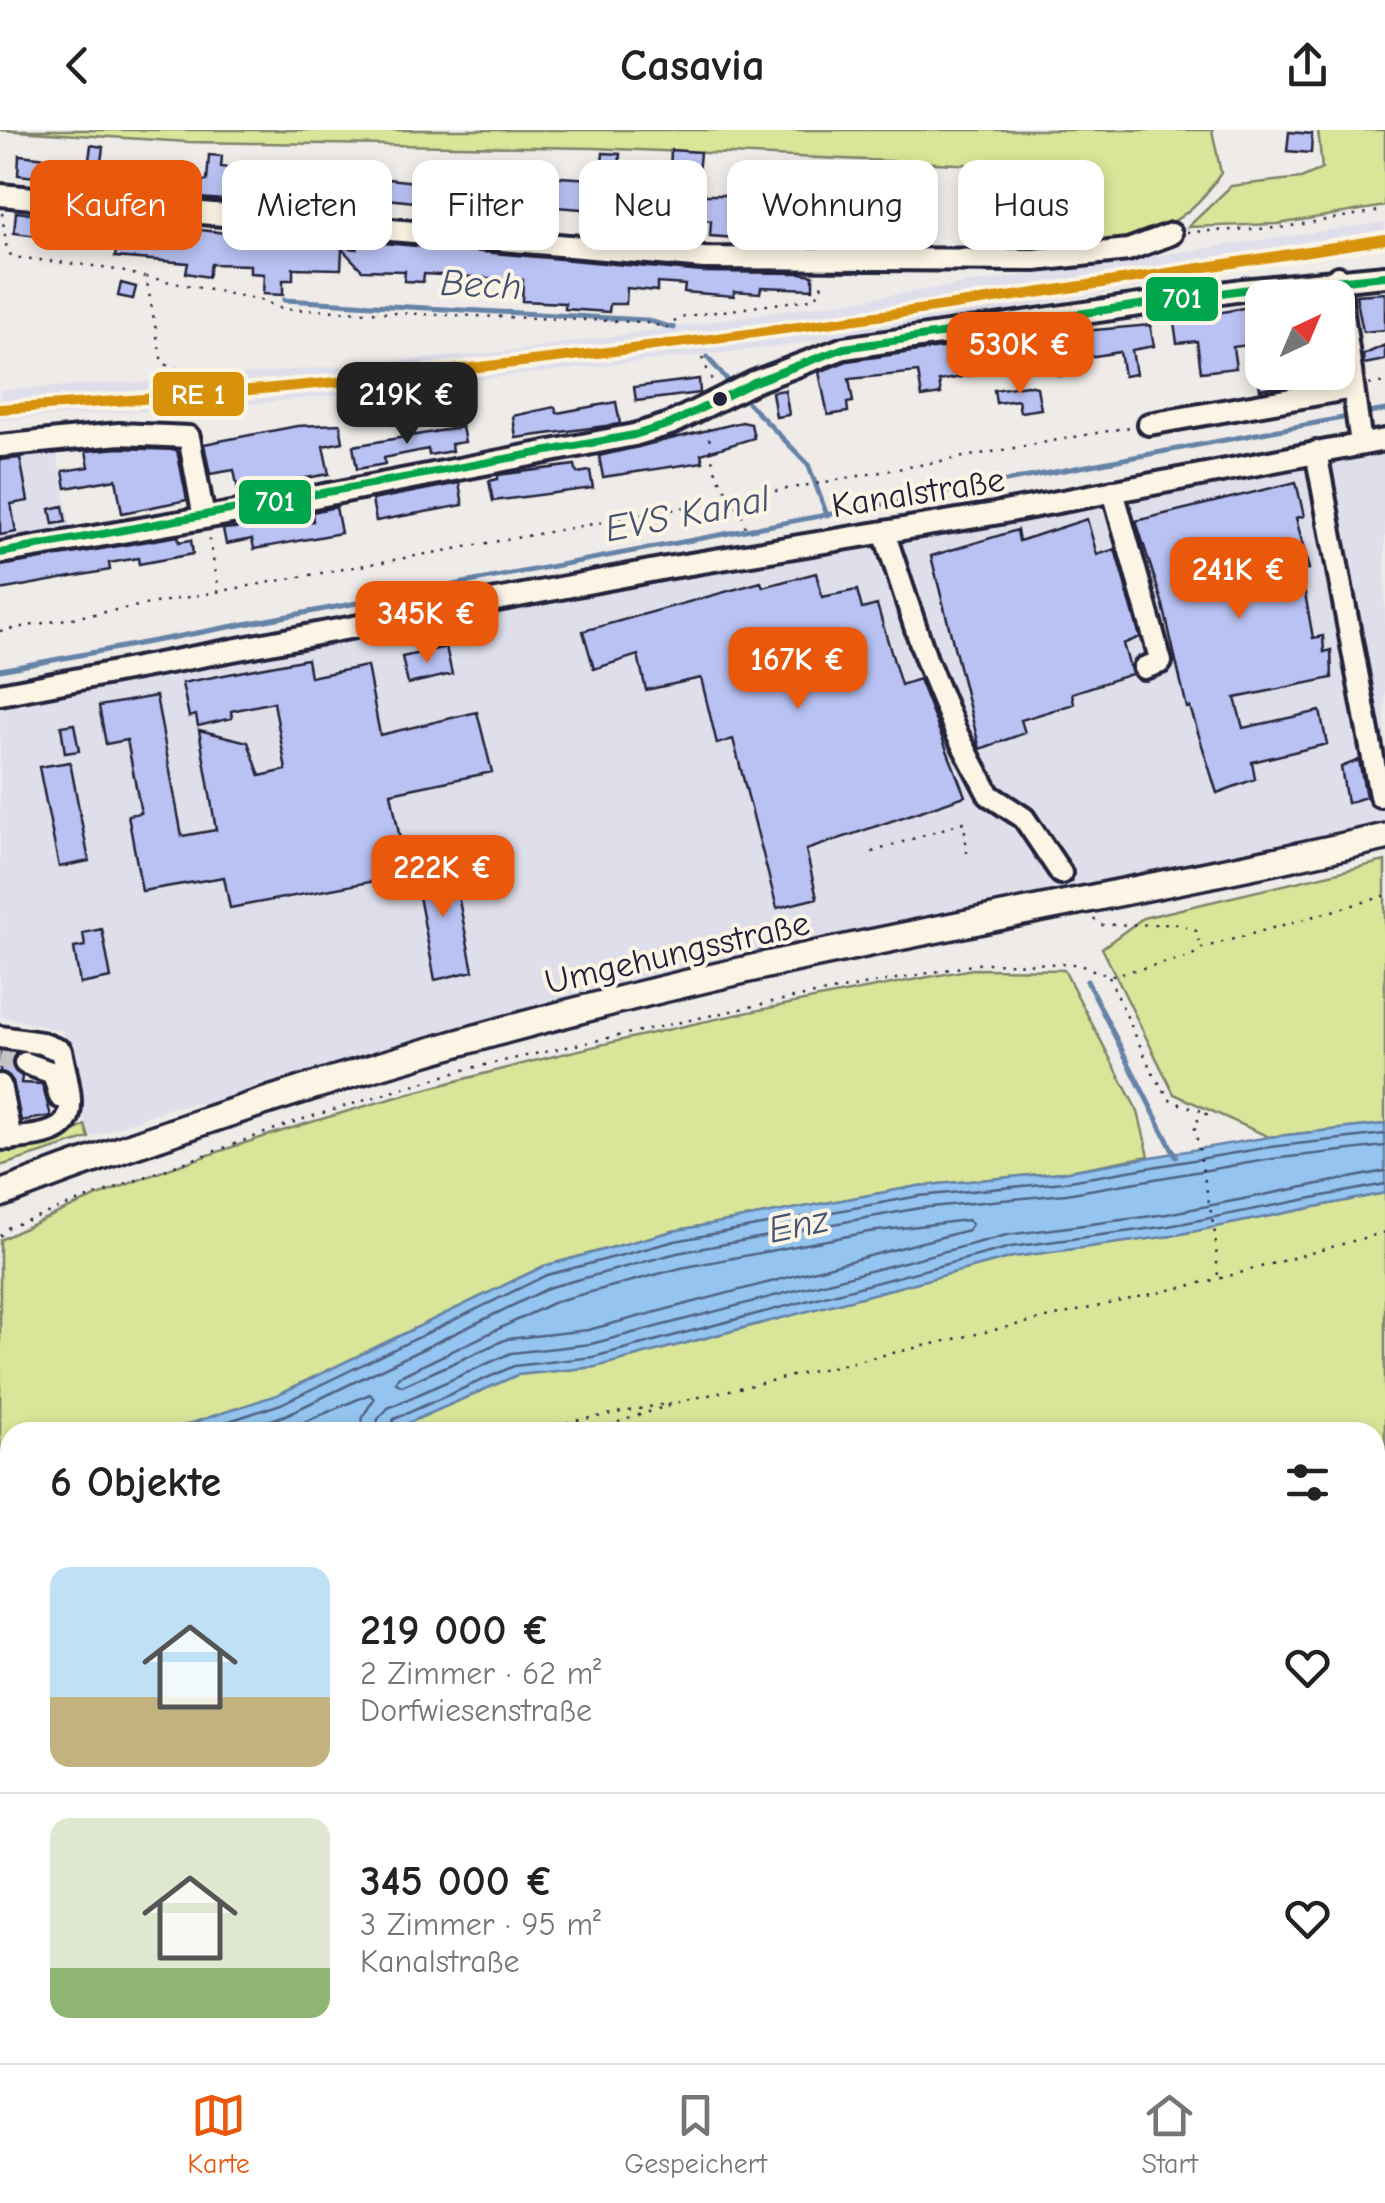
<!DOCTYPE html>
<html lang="de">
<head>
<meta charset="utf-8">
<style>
  :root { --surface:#fff; --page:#f6f6f6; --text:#222; --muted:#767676; --line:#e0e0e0; --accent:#ea580c }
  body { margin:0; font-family:"Comic Neue",sans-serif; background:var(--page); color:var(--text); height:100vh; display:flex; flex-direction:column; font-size:38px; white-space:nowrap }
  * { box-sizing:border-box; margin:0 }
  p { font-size:32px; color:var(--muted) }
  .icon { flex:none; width:55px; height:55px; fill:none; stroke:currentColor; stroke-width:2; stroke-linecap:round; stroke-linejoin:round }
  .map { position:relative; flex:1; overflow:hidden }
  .side { position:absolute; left:0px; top:1292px; width:1385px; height:642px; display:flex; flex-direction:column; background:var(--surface); border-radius:30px 30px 0 0; box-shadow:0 5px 15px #0003 }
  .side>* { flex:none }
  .guide { position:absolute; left:30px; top:30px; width:1325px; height:90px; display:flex; gap:20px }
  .needle { width:65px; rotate:44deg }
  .buttons { position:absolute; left:1245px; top:150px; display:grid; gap:20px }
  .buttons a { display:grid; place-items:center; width:110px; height:110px; border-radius:20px; background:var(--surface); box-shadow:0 5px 15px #0003; font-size:50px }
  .price { position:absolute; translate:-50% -85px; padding:0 22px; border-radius:20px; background:var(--accent); color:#fff; font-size:32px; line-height:65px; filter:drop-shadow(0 2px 5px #0008) }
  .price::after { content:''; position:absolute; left:50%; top:60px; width:30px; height:22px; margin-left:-15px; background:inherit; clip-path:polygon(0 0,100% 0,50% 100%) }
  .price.active { background:#222; color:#fff }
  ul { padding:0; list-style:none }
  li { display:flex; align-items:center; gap:30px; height:250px; padding:0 50px }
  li+li { border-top:2px solid var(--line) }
  li span { display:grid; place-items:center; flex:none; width:280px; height:200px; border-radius:20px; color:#555 }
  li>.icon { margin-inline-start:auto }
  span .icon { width:120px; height:120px; fill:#fffc; stroke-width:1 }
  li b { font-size:42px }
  h2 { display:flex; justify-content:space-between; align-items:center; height:120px; padding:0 50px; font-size:42px }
  .tag { padding:0 35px; border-radius:20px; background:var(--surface); box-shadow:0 5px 15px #0003; font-size:35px; line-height:90px }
  .tag.active { background:var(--accent); color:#fff }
  header { display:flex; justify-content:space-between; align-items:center; height:130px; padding:0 50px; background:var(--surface); font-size:45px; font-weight:800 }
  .tab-bar { display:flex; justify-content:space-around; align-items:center; height:140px; border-top:2px solid var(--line); background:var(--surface); font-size:28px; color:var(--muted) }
  .tab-bar a { display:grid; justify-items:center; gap:5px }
  .tab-bar .active { color:var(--accent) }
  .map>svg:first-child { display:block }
  .built { fill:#dfdfeb }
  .green { fill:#d9e598; stroke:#7e846a; stroke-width:2.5 }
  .water { fill:#94c4ef; stroke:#6683a7; stroke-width:2.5 }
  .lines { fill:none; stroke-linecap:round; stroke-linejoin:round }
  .shore { stroke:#506383; stroke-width:2.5 }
  .stream { stroke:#6683a7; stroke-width:5 }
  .building { fill:#b9c2f3; stroke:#22223b; stroke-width:2.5 }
  .minor-tunnel { stroke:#c6c3c5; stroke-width:20; stroke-dasharray:20 10; stroke-linecap:butt }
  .minor-casing { stroke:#22223b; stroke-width:28 }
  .major-casing { stroke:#22223b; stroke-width:32 }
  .path { stroke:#22223b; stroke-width:2.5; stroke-dasharray:2.5 8; stroke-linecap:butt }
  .minor { stroke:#fcf5e5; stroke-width:20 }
  .major { stroke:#fcf5e5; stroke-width:25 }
  .bus-1-casing { stroke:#fcf5e5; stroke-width:15 }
  .bus-1 { stroke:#00a54c; stroke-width:8 }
  .rail-1-casing { stroke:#fcf5e5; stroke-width:18 }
  .rail-1 { stroke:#d79209; stroke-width:10 }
  .bus-dot { fill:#22223b; stroke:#fcf5e5; stroke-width:4 }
  .labels { text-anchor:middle; stroke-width:8; stroke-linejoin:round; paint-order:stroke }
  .street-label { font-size:35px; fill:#22223b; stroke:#fcf5e5 }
  .water-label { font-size:38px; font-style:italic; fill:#445371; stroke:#fcf5e5 }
  .line-badge { stroke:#fcf5e5; stroke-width:4 }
  .badge-label { font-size:28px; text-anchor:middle; font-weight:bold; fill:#fff }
</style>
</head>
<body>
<header><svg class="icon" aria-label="back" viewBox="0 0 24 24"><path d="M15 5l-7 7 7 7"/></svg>Casavia<svg class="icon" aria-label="share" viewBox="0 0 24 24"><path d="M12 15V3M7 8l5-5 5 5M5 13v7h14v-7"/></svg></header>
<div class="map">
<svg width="1385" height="1933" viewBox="0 0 1385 1933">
  <rect width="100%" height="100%" fill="#efebe8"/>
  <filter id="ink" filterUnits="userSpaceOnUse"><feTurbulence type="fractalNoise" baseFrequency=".01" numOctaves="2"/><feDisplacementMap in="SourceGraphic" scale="20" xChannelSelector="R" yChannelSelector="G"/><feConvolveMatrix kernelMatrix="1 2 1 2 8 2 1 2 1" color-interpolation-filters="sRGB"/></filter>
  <g filter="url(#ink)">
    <path class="built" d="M1385,92V117L784,216L252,274L0,290V260L181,250L512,221Z
      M56,318L71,400L0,414V323Z
      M1385,321V693L745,828L422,911L224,970L169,978L89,1008L63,901L0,886V573L1071,373Z"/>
    <path class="green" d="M0,0H1212L1221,43C1181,106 1129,114 1059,120L1057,82L1010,80L1003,36L594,18L188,12Z
      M1318,0H1385V76L1278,94L1188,97L1231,56L1301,48L1322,39Z
      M1385,731V994L1269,1007L1174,964L1102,818L1143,788Z
      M973,839L1064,840L1138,982L1149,1026L1063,1042L918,1056L673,1101L544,1136L277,1265L165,1302H10V1358L0,1361V1110C119,1051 248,1010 376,973C573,917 771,875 973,839Z
      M85,995L89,1008L0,1036V1020L67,1005Z
      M1385,1063V1514H1375V1302H388L517,1245L595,1237L1013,1127L1171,1106Z
      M10,1439V1902L0,1903V1442Z"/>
    <path class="water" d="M1385,994V1063L1171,1106L1013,1127L595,1237L517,1245L388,1302H165L277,1265L544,1136L673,1101L918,1056L1063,1042L1269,1007Z
      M10,1358V1439L0,1442V1361Z"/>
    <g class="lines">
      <path class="shore" d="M967,1090L972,1094L968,1100L588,1200L507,1209L402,1256L396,1253L398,1247L557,1171L681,1138L869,1102Z
        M196,1302L281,1274L547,1145L675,1111L919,1066L1064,1052L1270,1017L1385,1004
        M235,1302L286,1285L551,1157L677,1123L920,1078L1066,1064L1272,1029L1385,1016
        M281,1302L370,1264L374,1269L363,1286L361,1302
        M376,1302L378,1289L388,1278L511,1223L591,1214L1007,1105L1167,1084L1385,1041
        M389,1302L394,1289L514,1236L593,1227L1011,1117L1169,1096L1385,1054"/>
      <path class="stream" d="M284,170L645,190L674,198
        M707,227L732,255
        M748,273L808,334L827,385
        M1364,284L1385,280
        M0,540L1353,286
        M1087,851L1176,1027"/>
    </g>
    <path class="building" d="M1289,2L1312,4L1311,23L1287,21Z
      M91,15L103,17L101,32L105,34L151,38L150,47L207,51L209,25L222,26L221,37L241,39L238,71L157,65V61L18,45L19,25L84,32L89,30Z
      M671,20L700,22L698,44L670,42Z
      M603,23L620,24L618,60L671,64V71H700L701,65H749L747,97L764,98L763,110L710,106L711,91L679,88V107L635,102V90L607,88L606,100L594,99L595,80L543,76L542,95L480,91L482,63L444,60L443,75L377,68L379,48L436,54V43L453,41L504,50L505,38L523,37L542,38V46L593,49V44L601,45Z
      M286,33L319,39L318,63L267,61L265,34Z
      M867,44L886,46L884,64L918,66L916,88H906L905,112L885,111L887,87L850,84L848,114L823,112L825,84H780V66H764V54L785,51L799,52V63L866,65Z
      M965,68H1001V98H966Z
      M16,82L63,87L61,109L14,103Z
      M1017,90H1043L1044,103H1018Z
      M134,92L357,119V113L373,112L703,142L800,143L813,145V159L761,157L760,163L734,161V166L684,162L685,155L657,153V161L627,158L626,174H610L609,182L565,179V173L522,171L523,150L424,144L423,152L404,151L405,141L362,140L342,119L341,139L293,138V150H283V165L263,164L264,144L250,143V135L211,134L208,147L186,143L188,133L115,127L116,120L95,117L98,95L133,100Z
      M121,153L136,157L133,169L118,166Z
      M1385,163V200L1363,202L1356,165Z
      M1262,174V213L1233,217L1236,238L1201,242L1197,211L1177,213L1174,192Z
      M1150,195L1154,216L1132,220L1136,244L1124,246L1120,222L1076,229L1079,243L1059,246L1055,224L1010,229L1006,208Z
      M984,212L988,242L939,251L941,264L922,267L918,242L849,249L853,272L847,273L848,282L828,285L819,242L847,231Z
      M1385,215V230L1364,234L1363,225Z
      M1257,242H1309L1310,250L1260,259Z
      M699,249L700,263L636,271L634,257Z
      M1027,255L1037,257L1041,279L1020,282L1018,270L996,273L994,260Z
      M785,260L789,285L776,287L772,262Z
      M616,272L620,294L516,308L513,286L555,277L557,283Z
      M742,292L751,294L754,308L701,324L703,332L603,347L599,326Z
      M340,294L343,312L323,316L329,344L238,360L234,340L210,344L204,314L297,296Z
      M462,297L465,312L451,314L452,321L429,325L428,319L384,328L385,334L357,339L353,316Z
      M119,318L177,320L187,370L122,383L116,349L66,358L63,341L89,337L86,321Z
      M20,328L28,371L11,374L16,402L0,405V330Z
      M575,335L577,343L590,341L593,358L493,371L489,351L498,349V345Z
      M1296,352L1304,386L1296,388L1309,439L1301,441L1313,508L1323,506L1324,522L1331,520L1332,548L1235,568L1243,598L1320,581L1327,614L1252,632L1255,649L1217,663L1190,577L1187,578L1163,475L1136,391Z
      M459,353L463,375L376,391L372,370Z
      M63,376L66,392L53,394L50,379Z
      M336,377L341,403L254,419L252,409L226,414L223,399L313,391L312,382Z
      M1087,389L1097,425L1115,419L1140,507L1123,514L1132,544L1072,563L1074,574L1021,590L1025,603L980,619L931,426L1017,400L1019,411Z
      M178,406L179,412L191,410L193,424L139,434L138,428L109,433L110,440L0,460V436Z
      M816,443L822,467L857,460L862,479L877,475L901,555L919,549L965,666L806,720L817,768L777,778L733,609L717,614L701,548L646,560L638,525L594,539L583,501L761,452L763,457Z
      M446,517L452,544L408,554L402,527Z
      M307,529L310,547L367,536L380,605L477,582L492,642L391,663L407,745L230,778L224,747L142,761L128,685L141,683L127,610L106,614L99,576L156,566L182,706L216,700L199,600L248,612L260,646L286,640L274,572L231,581L232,588L198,596L196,585L189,587L182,553Z
      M74,594L79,621L65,623L61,596Z
      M1359,630L1366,667L1347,673L1341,637Z
      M70,632L89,731L59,737L39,637Z
      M451,730L473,841L435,850L414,740Z
      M102,799L111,848L80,854L74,818L85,816L83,803Z
      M1,921L16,923L12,936L22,947L21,953L42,954L51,986L21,991L13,951L0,942Z"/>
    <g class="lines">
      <path class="minor-tunnel" d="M0,928L25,933"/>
      <defs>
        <path id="minor" d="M0,65L704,128L1035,130L1128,120L1171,104
          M1338,147L1361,314
          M1149,294L1353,258
          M0,316L119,304L189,307L204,388
          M1316,322L1380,666
          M1113,361L1161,532L1144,538
          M884,402L926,529L956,602L989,665L1024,688L1061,743
          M0,423L216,386L634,305L670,294L754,252L844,218L1242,160L1385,146
          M0,564L666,438L994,384L1385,310
          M0,907L41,913L61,921C77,992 80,1005 0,1009
          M25,933L53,943L60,967
          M0,955L11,1009"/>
        <path id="major" d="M0,1064C249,970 502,894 762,836C969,790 1178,754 1385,707"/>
      </defs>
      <use href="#minor" class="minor-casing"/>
      <use href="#major" class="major-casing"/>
      <path class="path" d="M2,83L7,121L13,127L103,137L146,147L162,233L180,240L181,250
        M1187,102L1279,98L1385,80
        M146,147L260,170L283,179L642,192L669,198L679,187L811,169L820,163L823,147
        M702,228L712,250
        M1369,255L1385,252
        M708,298C710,311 710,326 715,339C726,367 741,372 747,404
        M209,409L219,460
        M0,501L1130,297
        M872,722L964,692L967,723
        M1094,789L1098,795L1178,794L1196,801L1201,816
        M1109,847L1152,942L1171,971L1208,983L1194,993L1215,1104L1218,1147
        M0,1106L9,1097L297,991L467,939L777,871L983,833L1077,834L1109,846L1190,827L1202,818L1385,766
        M515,1302L671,1273
        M588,1302L682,1271L1218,1149L1385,1102
        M0,1470L10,1465
        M0,1492L10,1488
        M0,1568L10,1566
        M1375,1854L1385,1857
        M0,1913L10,1912
        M424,1933L425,1925
        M953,1933L955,1925"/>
      <use href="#minor" class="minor"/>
      <use href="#major" class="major"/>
      <defs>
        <path id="bus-1" d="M0,423L634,305L670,294L754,252L844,218L1242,160L1385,146"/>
      </defs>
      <use href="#bus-1" class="bus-1-casing"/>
      <use href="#bus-1" class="bus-1"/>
      <defs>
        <path id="rail-1" d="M0,279C466,251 925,182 1385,109"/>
      </defs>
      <use href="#rail-1" class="rail-1-casing"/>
      <use href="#rail-1" class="rail-1"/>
    </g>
  </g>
  <circle class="bus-dot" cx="720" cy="269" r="9"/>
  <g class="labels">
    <g class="street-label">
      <text transform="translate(918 362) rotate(-9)" y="12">Kanalstraße</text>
      <text transform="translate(677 822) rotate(-13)" y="12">Umgehungsstraße</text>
    </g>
    <g class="water-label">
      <text transform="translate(481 154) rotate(3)" y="13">Bech</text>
      <text transform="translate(687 383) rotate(-11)" y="13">EVS Kanal</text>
      <text transform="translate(798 1094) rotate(-12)" y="13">Enz</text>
    </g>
  </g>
  <g class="line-badge">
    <rect x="1144" y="145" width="76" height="48" rx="10" fill="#00a54c"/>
    <rect x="151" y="240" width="95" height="48" rx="10" fill="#d79209"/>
    <rect x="237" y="348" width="76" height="48" rx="10" fill="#00a54c"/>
  </g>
  <g class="badge-label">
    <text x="1182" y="178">701</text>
    <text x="198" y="274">RE 1</text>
    <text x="275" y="381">701</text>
  </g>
</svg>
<div class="buttons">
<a><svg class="needle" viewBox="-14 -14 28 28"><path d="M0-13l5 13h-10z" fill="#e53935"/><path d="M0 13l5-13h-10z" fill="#767676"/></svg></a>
</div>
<b class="price" style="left:1020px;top:267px">530K €</b>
<b class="price active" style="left:407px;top:317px">219K €</b>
<b class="price" style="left:1239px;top:492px">241K €</b>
<b class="price" style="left:427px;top:536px">345K €</b>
<b class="price" style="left:798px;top:582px">167K €</b>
<b class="price" style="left:443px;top:790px">222K €</b>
<div class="guide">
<a class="tag active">Kaufen</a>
<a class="tag">Mieten</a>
<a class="tag">Filter</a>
<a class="tag">Neu</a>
<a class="tag">Wohnung</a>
<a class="tag">Haus</a>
</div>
<section class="side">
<h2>6 Objekte<svg class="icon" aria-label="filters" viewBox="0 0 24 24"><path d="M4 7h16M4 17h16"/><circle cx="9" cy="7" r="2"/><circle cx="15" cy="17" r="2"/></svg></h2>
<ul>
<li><span style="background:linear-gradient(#bfe0f5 65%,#c2b280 0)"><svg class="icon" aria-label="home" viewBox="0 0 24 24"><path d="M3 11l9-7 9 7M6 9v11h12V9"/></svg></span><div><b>219 000 €</b><p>2 Zimmer · 62 m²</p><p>Dorfwiesenstraße</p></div><svg class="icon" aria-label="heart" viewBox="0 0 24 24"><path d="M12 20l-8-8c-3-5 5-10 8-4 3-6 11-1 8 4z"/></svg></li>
<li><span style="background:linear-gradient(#dfe7d0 75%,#8fb573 0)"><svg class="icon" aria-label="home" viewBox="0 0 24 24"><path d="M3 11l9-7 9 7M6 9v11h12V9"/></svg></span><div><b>345 000 €</b><p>3 Zimmer · 95 m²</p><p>Kanalstraße</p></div><svg class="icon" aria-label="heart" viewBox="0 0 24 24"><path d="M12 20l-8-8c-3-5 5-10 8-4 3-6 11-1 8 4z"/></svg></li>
</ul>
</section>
</div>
<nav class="tab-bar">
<a class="active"><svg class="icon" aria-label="map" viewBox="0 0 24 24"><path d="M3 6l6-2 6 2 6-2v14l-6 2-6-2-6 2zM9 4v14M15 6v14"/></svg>Karte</a>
<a><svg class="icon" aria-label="saved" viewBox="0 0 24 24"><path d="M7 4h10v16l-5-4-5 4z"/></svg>Gespeichert</a>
<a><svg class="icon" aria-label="home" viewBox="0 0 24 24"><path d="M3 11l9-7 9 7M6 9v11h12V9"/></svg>Start</a>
</nav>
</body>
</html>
